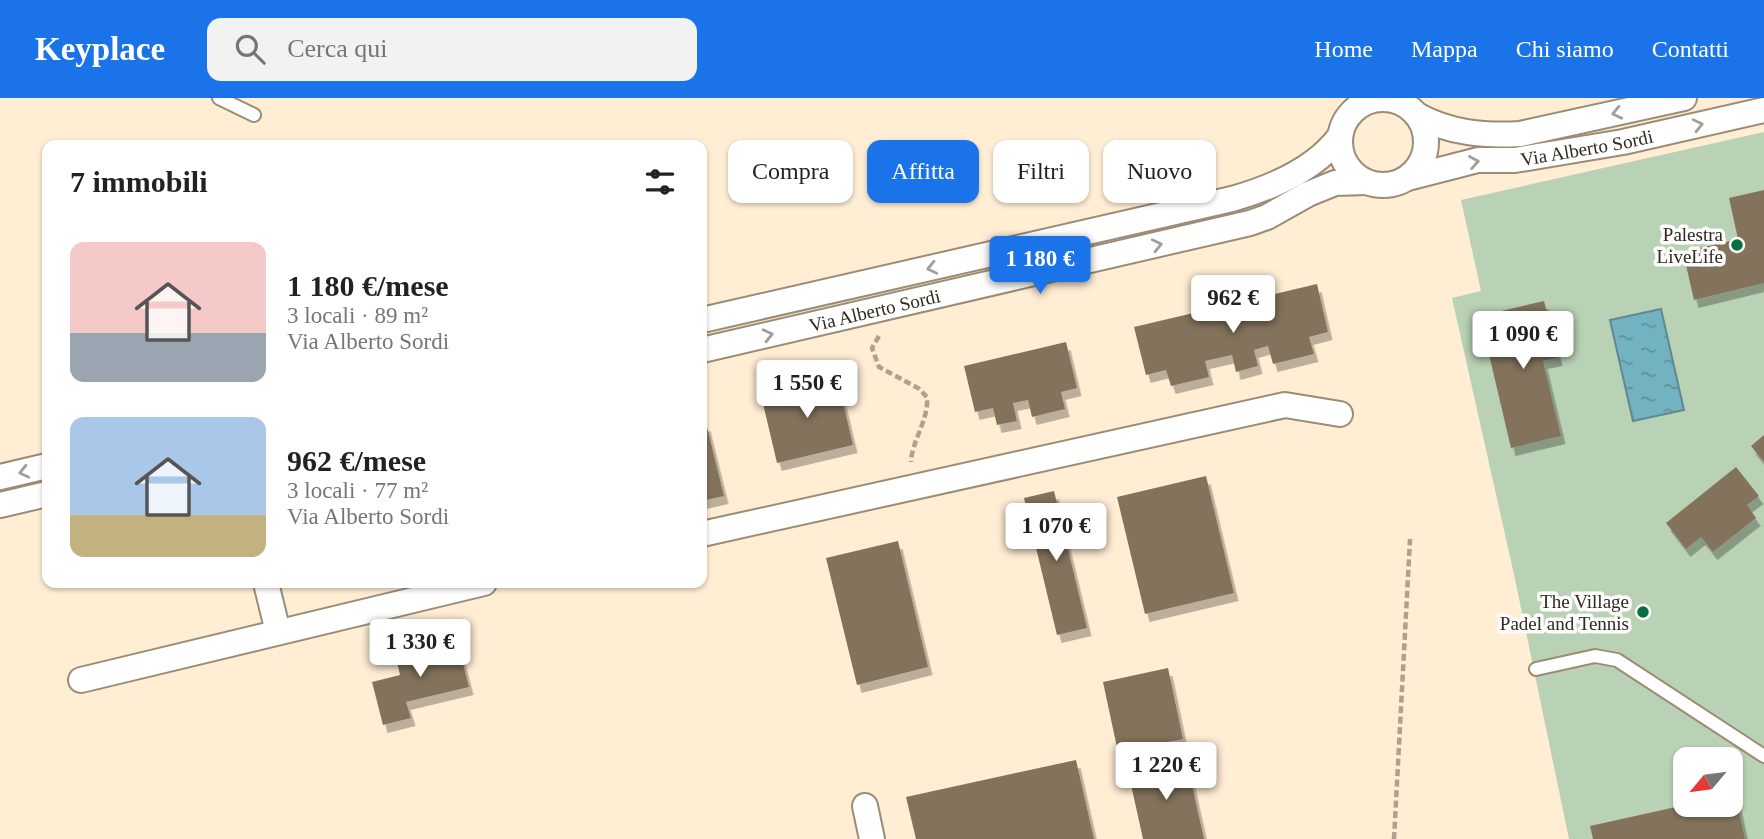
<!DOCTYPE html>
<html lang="it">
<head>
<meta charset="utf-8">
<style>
  :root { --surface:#fff; --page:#f2f2f2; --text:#222; --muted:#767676; --accent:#1a73e8 }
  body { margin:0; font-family:"Times New Roman",serif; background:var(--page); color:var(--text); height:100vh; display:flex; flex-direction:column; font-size:26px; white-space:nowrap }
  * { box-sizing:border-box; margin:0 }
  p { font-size:23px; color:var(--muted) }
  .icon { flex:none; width:38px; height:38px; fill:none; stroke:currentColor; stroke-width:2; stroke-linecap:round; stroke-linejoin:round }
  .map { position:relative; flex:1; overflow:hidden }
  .panel { position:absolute; left:42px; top:42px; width:665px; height:448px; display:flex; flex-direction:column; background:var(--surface); border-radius:14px; box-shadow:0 2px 5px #0004 }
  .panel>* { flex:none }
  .hud { position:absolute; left:728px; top:42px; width:665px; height:63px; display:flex; gap:14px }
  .needle { width:46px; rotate:241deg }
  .buttons { position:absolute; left:1673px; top:649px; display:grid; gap:14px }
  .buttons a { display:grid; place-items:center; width:70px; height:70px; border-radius:14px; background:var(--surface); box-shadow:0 2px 5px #0004; font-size:35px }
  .price { position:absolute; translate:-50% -60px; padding:0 16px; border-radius:7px; background:#fff; color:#222; font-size:23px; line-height:46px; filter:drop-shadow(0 2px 4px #0008) }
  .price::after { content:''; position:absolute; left:50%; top:42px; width:21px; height:16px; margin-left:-10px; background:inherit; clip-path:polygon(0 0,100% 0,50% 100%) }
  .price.active { background:var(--accent); color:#fff }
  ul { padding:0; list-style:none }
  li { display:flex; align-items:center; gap:21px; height:175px; padding:0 28px }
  li span { display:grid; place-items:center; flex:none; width:196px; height:140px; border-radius:14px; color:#555 }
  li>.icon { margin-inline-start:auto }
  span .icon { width:84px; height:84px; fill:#fffc; stroke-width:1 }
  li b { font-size:30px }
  h2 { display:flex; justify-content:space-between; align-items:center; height:84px; padding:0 28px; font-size:30px }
  .pill { padding:0 24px; border-radius:14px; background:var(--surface); box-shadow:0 2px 5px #0004; font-size:24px; line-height:63px }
  .pill.active { background:var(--accent); color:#fff }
  header { display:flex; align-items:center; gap:42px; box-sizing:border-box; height:98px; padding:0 35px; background:var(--accent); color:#fff }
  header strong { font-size:33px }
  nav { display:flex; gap:38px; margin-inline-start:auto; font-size:24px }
  .search { width:490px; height:63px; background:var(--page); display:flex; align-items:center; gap:18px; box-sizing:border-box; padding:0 24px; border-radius:14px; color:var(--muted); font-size:26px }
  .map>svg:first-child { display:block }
  .green { fill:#b9d1b4; fill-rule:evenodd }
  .water { fill:url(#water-ripples); stroke:#5f8990; stroke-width:2 }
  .building { fill:#83735c; filter:url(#shadow) }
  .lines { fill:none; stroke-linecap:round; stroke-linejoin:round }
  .lane-casing { stroke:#9c8c75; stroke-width:16 }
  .street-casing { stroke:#9c8c75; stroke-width:28 }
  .path { stroke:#afa18e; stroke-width:4.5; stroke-dasharray:7 3.5; stroke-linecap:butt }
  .lane { stroke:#fff; stroke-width:12 }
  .street { stroke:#fff; stroke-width:24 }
  .oneway { stroke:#a19f9a }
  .poi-dot { fill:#086e44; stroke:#fdfdfd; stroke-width:2.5 }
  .labels { text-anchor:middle; stroke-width:7; stroke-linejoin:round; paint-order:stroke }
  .street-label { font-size:19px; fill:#2f291f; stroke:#fdfdfd }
  .poi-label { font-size:19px; fill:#2f291f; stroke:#fdfdfd; text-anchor:end }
</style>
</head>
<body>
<header>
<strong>Keyplace</strong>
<div class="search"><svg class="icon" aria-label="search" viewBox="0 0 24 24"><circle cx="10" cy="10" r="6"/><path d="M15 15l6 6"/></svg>Cerca qui</div>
<nav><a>Home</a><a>Mappa</a><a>Chi siamo</a><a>Contatti</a></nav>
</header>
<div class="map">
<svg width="1764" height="741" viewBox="0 0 1764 741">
  <defs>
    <pattern id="water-ripples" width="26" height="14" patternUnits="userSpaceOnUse" patternTransform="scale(1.75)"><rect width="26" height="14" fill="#73b2c0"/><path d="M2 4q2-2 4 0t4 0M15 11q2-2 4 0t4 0" fill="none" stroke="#5f919b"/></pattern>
    <filter id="shadow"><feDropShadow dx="4.5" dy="8" stdDeviation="0" flood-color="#0004"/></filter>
  </defs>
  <rect width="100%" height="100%" fill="#ffedd4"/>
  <path class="green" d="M1764,34V741H1569L1515,481L1452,200L1481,193L1461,102ZM1685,662H1731V707H1685Z"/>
  <path class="water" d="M1661,211L1684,312L1633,323L1610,222Z"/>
  <path class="building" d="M1764,92V185L1694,202L1683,154L1738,141L1729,100Z
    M1317,186L1328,234L1309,239L1314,256L1273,266L1268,248L1254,252L1258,268L1236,274L1232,257L1205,263L1209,279L1171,288L1166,272L1146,277L1134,229Z
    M1544,203L1558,260L1543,263L1561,338L1511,350L1480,218Z
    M1066,244L1077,290L1061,294L1065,311L1032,319L1028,302L1013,305L1017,323L997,327L993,310L975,314L964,268Z
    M837,279L853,347L777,365L761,297Z
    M706,325L724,398L702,403V326Z
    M1764,337V364L1751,348Z
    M1736,369L1759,398L1747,407L1756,420L1713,454L1701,439L1686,451L1666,425Z
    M1206,378L1234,495L1145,516L1117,399Z
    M1054,393L1087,530L1057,537L1024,400Z
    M898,443L928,569L857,587L826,460Z
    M457,542L469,589L406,604L411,620L383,627L372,584L400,577L395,556Z
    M1168,570L1183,641L1118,654L1103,584Z
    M1186,660L1204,741H1143L1128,673Z
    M1076,662L1094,741H916L906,699Z
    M1735,695L1745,741H1593L1590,728L1685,707H1731V696Z"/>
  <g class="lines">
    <defs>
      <path id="lane" d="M219,0L254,17
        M1536,571L1595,558L1617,562L1764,658"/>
      <g id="street">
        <circle cx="1383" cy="44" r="43"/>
        <path d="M1417,17C1449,35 1484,38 1520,36L1684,0"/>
        <path id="s1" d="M1408,80L1478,62H1515L1623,44L1764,12"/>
        <path d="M702,222L1232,101C1271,90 1315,72 1340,38"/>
        <path id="s2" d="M702,252L1250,125L1267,119L1308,96L1335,85L1367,84"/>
        <path d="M0,379L47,368"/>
        <path d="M0,407L47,396"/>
        <path d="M702,436L1285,307L1340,316"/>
        <path d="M266,485L278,534"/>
        <path d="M81,582L484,485"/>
        <path d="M865,708L872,741"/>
      </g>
    </defs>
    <use href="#lane" class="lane-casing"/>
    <use href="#street" class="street-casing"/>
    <path class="path" d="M879,238L872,250L879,269L918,290L927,299C929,322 912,342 911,364
      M1394,741L1410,441"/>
    <use href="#lane" class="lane"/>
    <use href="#street" class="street"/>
  </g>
  <defs><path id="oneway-chevron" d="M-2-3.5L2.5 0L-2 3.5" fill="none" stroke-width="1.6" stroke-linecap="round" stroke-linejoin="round" transform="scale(1.75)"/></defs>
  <g class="oneway">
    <use href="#oneway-chevron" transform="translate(1617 15) rotate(167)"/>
    <use href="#oneway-chevron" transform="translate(1698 27) rotate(-13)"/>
    <use href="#oneway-chevron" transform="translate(1474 64) rotate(-10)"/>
    <use href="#oneway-chevron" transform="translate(1157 147) rotate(-13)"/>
    <use href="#oneway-chevron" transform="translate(932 170) rotate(167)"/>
    <use href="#oneway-chevron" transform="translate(768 237) rotate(-13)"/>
    <use href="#oneway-chevron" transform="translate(24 374) rotate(167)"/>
  </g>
  <g class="poi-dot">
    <circle cx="1737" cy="147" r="7"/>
    <circle cx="1643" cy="514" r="7"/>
  </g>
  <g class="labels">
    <g class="street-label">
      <text dy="7" stroke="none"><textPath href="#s1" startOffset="182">Via Alberto Sordi</textPath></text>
      <text dy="7" stroke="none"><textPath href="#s2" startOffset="177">Via Alberto Sordi</textPath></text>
    </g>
    <g class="poi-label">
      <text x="1723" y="143">Palestra<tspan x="1723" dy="22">LiveLife</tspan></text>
      <text x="1629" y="510">The Village<tspan x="1629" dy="22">Padel and Tennis</tspan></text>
    </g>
  </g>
</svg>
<div class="buttons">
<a><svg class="needle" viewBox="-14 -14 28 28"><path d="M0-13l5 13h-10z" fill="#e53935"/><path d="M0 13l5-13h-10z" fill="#767676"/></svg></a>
</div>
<b class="price active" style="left:1040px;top:198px">1 180 €</b>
<b class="price" style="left:1233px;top:237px">962 €</b>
<b class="price" style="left:1523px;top:273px">1 090 €</b>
<b class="price" style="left:807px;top:322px">1 550 €</b>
<b class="price" style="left:1056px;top:465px">1 070 €</b>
<b class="price" style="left:420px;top:581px">1 330 €</b>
<b class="price" style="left:1166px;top:704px">1 220 €</b>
<div class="hud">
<a class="pill">Compra</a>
<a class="pill active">Affitta</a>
<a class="pill">Filtri</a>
<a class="pill">Nuovo</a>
</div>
<section class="panel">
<h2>7 immobili<svg class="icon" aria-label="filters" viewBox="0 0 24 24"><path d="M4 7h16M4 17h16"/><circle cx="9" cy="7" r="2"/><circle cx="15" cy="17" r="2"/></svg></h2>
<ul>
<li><span style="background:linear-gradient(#f6c9c9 65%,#9aa5b1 0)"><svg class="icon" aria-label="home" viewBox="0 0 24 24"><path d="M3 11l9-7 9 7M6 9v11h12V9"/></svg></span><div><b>1 180 €/mese</b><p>3 locali · 89 m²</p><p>Via Alberto Sordi</p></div></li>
<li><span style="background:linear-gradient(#a9c7e8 70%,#c2b280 0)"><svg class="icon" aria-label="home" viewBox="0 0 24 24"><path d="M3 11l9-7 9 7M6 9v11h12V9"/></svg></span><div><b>962 €/mese</b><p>3 locali · 77 m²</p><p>Via Alberto Sordi</p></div></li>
</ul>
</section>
</div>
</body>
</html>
